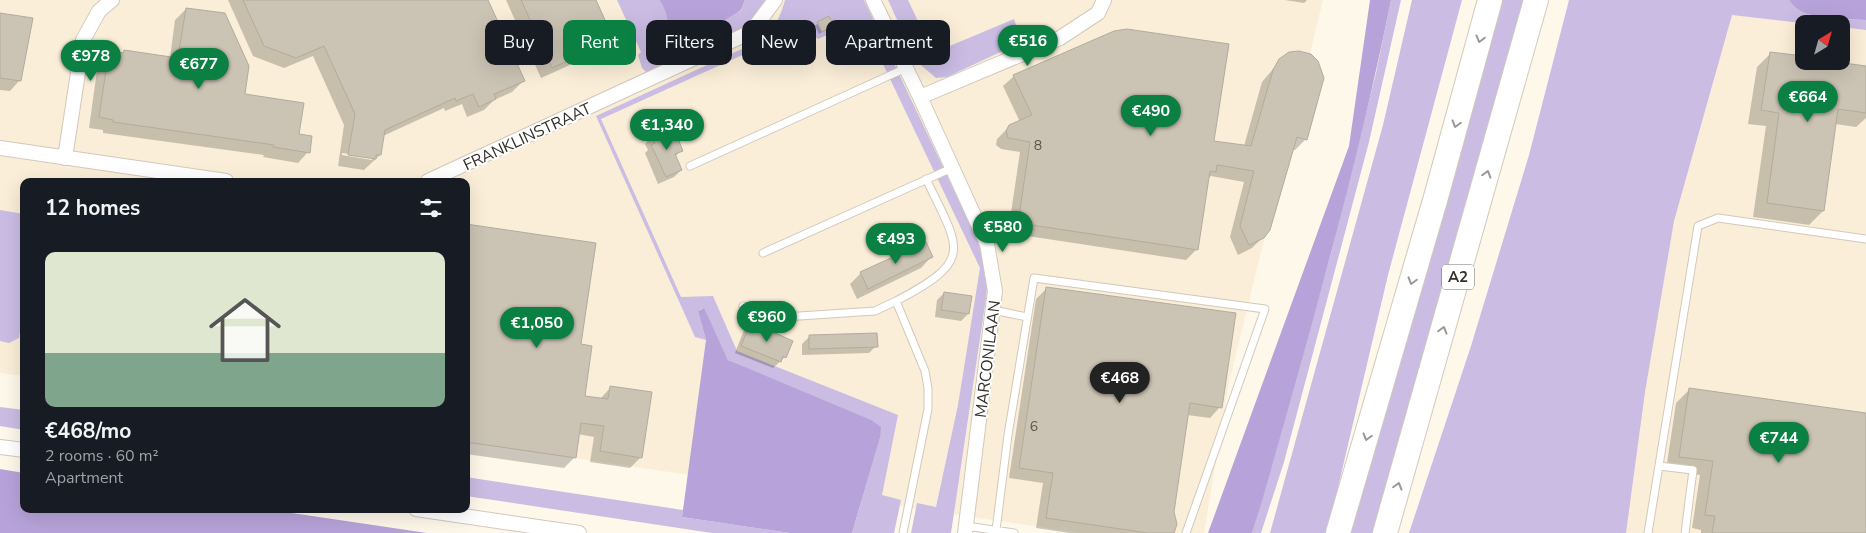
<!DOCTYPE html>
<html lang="en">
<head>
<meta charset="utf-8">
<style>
  :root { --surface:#171b24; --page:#20242c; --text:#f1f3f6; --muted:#9ea1a6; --line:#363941; --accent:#0b8043 }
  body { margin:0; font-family:"Nunito Sans",sans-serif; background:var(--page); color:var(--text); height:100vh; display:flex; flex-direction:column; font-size:19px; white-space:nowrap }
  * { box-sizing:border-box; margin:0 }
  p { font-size:16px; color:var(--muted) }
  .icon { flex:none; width:28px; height:28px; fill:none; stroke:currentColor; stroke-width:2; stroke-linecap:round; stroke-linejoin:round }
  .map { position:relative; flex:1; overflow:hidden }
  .details { position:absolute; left:20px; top:178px; width:450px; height:335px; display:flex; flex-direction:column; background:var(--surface); border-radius:10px; box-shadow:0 5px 20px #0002 }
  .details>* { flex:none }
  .top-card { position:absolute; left:485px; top:20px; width:475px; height:45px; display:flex; gap:10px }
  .needle { width:32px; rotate:37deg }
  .tools { position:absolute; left:1795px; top:15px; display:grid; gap:10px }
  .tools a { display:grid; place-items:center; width:55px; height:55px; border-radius:10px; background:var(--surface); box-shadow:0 5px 20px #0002; font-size:25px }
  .price { position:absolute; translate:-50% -42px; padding:0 11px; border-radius:18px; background:var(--accent); color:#fff; font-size:16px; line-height:32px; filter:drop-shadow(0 1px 2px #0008) }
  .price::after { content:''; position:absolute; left:50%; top:30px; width:15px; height:11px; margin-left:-8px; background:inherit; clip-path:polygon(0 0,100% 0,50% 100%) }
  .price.on { background:#222; color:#fff }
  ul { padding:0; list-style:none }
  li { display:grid; align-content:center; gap:10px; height:265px; padding:0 25px }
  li+li { border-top:1px solid var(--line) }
  li span { display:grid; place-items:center; height:155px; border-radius:10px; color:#555 }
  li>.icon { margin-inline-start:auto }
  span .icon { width:90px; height:90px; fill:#fffc; stroke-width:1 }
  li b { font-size:21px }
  h2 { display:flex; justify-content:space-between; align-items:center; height:60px; padding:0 25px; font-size:21px }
  .tag { padding:0 18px; border-radius:10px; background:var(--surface); box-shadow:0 5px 20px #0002; font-size:18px; line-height:45px }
  .tag.on { background:var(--accent); color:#fff }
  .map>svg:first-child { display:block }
  .built { fill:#faeed8; fill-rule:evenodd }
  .green { fill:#cabce3 }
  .water { fill:#b7a3d9 }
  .shadow { fill:#0003; fill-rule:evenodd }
  .building { fill:#cbc3b4; stroke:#b3ab9d }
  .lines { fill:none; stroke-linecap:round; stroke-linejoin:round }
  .service-casing { stroke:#d1c9bb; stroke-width:9 }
  .minor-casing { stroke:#d1c9bb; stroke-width:16 }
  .motorway-casing { stroke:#d1c9bb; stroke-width:26 }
  .service { stroke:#fff; stroke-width:7 }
  .minor { stroke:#fff; stroke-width:14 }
  .motorway { stroke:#fff; stroke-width:24 }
  .oneway { stroke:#999894 }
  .labels { text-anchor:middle; stroke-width:4; stroke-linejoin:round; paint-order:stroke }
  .number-label { font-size:14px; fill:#59554c }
  .shield { fill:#fff; stroke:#706e6a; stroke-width:1 }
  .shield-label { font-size:15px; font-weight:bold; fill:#33302a }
  .street-label { font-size:16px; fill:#33302a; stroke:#fff }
</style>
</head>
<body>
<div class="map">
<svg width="1866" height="533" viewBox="0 0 1866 533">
  <rect width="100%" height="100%" fill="#fef8eb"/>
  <path class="built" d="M0,0H1323L1229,383L1204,533H1081L466,442V181H24V376L0,373Z
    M1729,0H1866V533H1623L1668,223ZM1804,24H1841V61H1804Z"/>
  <path class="green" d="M617,0H659L665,7L669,21L741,11L745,0H768L756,22L653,72H646L642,68L638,55L641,52Z
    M785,0H864L978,241C985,261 989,276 986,298L951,533H911L917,503L936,507L958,405L980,268L862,20L818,39L804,27L601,119L681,297L713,296L737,351L898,415L882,495L901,500L894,533H852L880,438L783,385L728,360L703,308L698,311L706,340L695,337L596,116L757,42C773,31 780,19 785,0Z
    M888,0H908L933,53L1014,19L1022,42L947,77L936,78L916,61Z
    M1391,0H1401L1369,142L1284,462L1261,533H1252L1330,257L1376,73Z
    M1412,0H1462L1388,275L1335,500L1325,533H1270L1383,125Z
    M1497,0H1524L1374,533H1350Z
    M1569,0H1789C1801,22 1843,18 1866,20V30L1841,27V24H1810L1732,15L1674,221L1645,392L1626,533H1409L1471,346L1529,155Z
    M0,210L24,214V307L19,338L9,343L0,341Z
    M0,407L24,410V430L0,426Z
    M466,477L683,510L682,517L790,533H712L466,496Z"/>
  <path class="water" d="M659,0H745L741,10L677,49C665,35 672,15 659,0Z
    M1370,0H1391C1357,169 1309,335 1262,501L1252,533H1208L1349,146Z
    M1789,0H1866V20C1843,18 1801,22 1789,0Z
    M704,308L728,360L871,420L881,427L880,438L852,533H790L682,517L706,340L698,311Z
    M0,469L24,473V509H265L427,533H0Z"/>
  <path class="shadow" d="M228,0H487L523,81L512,92L494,100L484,110L467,117L462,104L445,111L444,108L383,136L380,155L364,170L338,166L344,125L313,56L284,68L253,56ZM342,153L372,157V160L342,155Z
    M506,0H594L612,40L601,51L541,78Z
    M1285,0H1307L1304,3Z
    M186,9L243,95L298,135L308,152L298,163L263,157L264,155L103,133V130L89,128L98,63L109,52L122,54L124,51L170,58L175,20Z
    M0,14L20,80L10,91L0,90Z
    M818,23L833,26L819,34L815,26Z
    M1770,54L1804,61L1866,68V118L1856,127L1835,124L1823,211L1809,225L1753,217L1766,126L1748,124L1757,67Z
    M1284,56L1317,61L1322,72L1321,84L1306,139L1295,150L1292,149L1263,237L1252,248L1238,255L1230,237L1244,182L1211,176L1207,179L1197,249L1186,260L1008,233L1020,152L1001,149L996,145L997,139L1008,128L1020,122L1003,86L1014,76L1213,142L1244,146L1262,82Z
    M652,136L681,150L675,157L681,170L674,177L658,184L645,153L648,150L645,144Z
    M466,225L580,345L584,397L600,399L611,387L641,457L630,468L590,462L594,437L578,434L575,457L564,468L466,454Z
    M931,257L921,268L857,299L850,284L861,273Z
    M1047,288L1220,407L1210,418L1187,415L1170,533H1069L1036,528L1043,483L1009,478L1036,299Z
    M944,293L968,314L961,321L935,317L937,300Z
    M751,323L785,357L773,368L735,353L744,330Z
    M809,337L876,346L869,353L802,355V344Z
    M1690,389L1866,414V533H1701V530L1692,528L1700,475L1666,470L1676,403Z"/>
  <path class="building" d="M243,0H488L525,81L494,94L496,99L479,107L473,94L456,101L455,98L385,130L381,155H376V159L348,155L355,114L324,46L296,58L264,46Z
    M521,0H596L614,40L552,68Z
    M186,8L225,13L249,66L245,94L304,103L299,134L312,136L310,153L273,147L274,145L113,122V120L99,117L109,51L123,53L124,50L178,58Z
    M0,13L33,18L21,81L0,78Z
    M829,16L834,26L822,32L817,22Z
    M1127,29L1229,44L1214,141L1251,146L1273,70L1279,59L1289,52L1299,51L1311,54L1318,61L1324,78L1307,140L1297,137L1270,230L1264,238L1249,245L1240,226L1254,171L1217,165L1216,172L1210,171L1198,250L1018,223L1030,142L1008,138L1006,131L1009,125L1032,115L1013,75L1114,31Z
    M1770,52L1804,56V61H1829L1866,66V113L1838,109L1824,211L1767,203L1779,113L1761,110Z
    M668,128L671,136L676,134L683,151L675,154L682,170L666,177L651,145L655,143L651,135Z
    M466,224L596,243L581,344L592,346L585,396L608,399L610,386L652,392L642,458L600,451L604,426L581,423L576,458L466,442Z
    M926,242L933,257L868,289L860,272Z
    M1046,287L1236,313L1222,408L1190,403L1174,512L1177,524L1174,533H1148L1046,518L1053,473L1019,468Z
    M944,292L972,296L969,314L941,310Z
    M751,322L793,341L786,358L783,356L781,362L741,346Z
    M877,333L878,347L809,349V335Z
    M1689,388L1866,413V533H1712L1715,516L1705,515L1713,461L1679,457Z"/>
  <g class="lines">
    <defs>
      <path id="service" d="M690,166L906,68
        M763,253L952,168
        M896,301C974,260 961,251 926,179
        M743,306L749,311L769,318L875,311L896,301L925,371L928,388V409L903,533
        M993,310L1027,317
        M1659,466L1693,470L1685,533
        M966,526L1014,533
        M996,530L1008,435L1034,278L1265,309L1186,533
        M1648,533L1698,226L1718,218L1866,239"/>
      <path id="minor" d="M873,0L920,97L987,244L995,291L965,533
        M920,97L1060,38L1098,13L1104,0
        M0,148L226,181
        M65,158L83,40L99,11L112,0
        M428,181L751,32L775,0
        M0,447L24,450
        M416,509L579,533"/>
      <path id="motorway" d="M1338,533L1436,197L1490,0
        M1385,533L1536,0"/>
    </defs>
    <use href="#service" class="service-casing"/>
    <use href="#minor" class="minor-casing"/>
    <use href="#motorway" class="motorway-casing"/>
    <use href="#service" class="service"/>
    <use href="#minor" class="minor"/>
    <use href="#motorway" class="motorway"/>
  </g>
  <defs><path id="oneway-chevron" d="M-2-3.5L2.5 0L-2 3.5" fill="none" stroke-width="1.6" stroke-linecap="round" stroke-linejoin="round" transform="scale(1.25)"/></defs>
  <g class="oneway">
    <use href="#oneway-chevron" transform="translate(1480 39) rotate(105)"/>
    <use href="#oneway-chevron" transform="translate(1456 124) rotate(106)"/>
    <use href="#oneway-chevron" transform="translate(1487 174) rotate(-74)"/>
    <use href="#oneway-chevron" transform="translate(1412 281) rotate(106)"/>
    <use href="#oneway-chevron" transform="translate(1443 330) rotate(-74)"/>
    <use href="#oneway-chevron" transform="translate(1367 437) rotate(106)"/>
    <use href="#oneway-chevron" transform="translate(1398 486) rotate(-74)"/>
  </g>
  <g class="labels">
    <g class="number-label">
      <text x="1038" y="150">8</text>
      <text x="1034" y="431">6</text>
    </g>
    <rect class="shield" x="1442" y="264.5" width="32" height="25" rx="4"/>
    <g class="shield-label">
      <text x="1458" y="282">A2</text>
    </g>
    <g class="street-label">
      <text transform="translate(527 136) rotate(-25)" y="6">FRANKLINSTRAAT</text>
      <text transform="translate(987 359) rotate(-83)" y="6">MARCONILAAN</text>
    </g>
  </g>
</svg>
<div class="tools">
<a><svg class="needle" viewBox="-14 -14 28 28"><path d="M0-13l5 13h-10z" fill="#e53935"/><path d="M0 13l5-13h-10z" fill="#9ea1a6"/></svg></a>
</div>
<b class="price" style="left:1028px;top:67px">€516</b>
<b class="price" style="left:91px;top:82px">€978</b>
<b class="price" style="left:199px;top:90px">€677</b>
<b class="price" style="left:1808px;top:123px">€664</b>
<b class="price" style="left:1151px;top:137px">€490</b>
<b class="price" style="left:667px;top:151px">€1,340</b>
<b class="price" style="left:1003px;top:253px">€580</b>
<b class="price" style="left:896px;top:265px">€493</b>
<b class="price" style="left:767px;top:343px">€960</b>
<b class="price" style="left:537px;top:349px">€1,050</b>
<b class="price on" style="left:1120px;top:404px">€468</b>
<b class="price" style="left:1779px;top:464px">€744</b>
<div class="top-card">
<a class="tag">Buy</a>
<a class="tag on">Rent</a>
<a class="tag">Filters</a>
<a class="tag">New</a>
<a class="tag">Apartment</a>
</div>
<section class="details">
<h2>12 homes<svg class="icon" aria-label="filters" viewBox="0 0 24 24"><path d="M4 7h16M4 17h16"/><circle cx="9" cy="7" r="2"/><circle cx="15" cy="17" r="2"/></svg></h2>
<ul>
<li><span style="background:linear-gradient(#dfe7d0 65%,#7fa58c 0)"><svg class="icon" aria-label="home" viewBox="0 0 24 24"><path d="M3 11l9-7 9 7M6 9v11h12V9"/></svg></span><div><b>€468/mo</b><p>2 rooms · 60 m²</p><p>Apartment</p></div></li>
</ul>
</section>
</div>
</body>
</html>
